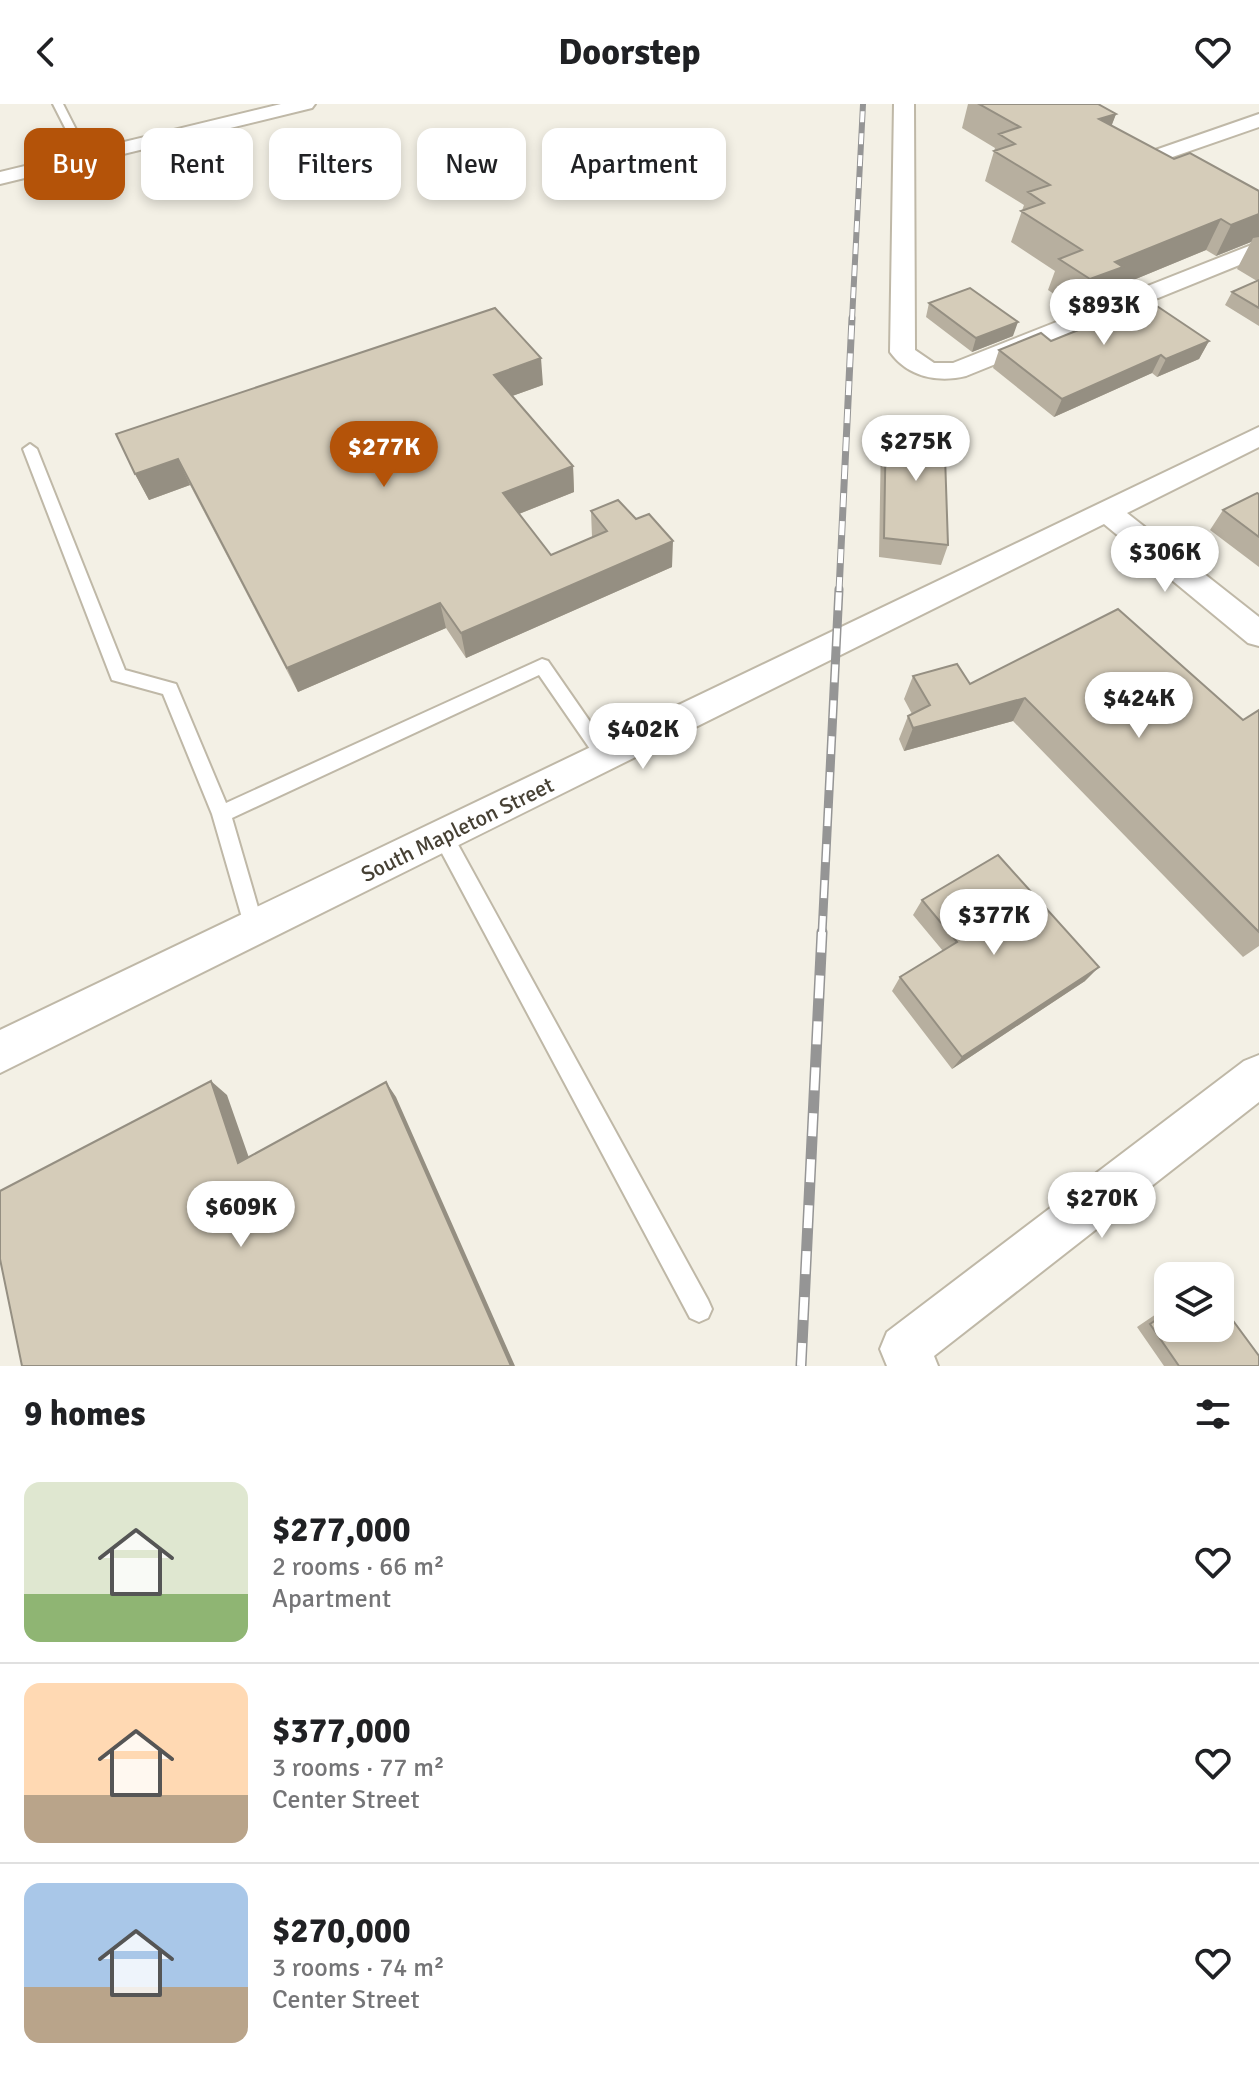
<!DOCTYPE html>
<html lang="en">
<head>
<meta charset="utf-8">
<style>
  :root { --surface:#fff; --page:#f6f6f6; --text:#202124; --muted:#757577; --line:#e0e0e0; --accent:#b45309 }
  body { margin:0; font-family:Signika,sans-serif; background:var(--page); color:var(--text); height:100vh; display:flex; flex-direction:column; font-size:30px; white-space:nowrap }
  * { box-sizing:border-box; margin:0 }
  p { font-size:26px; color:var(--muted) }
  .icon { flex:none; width:44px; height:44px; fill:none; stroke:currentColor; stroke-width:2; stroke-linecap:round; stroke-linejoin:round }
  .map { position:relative; height:1262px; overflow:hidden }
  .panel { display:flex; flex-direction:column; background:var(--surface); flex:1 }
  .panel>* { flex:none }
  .hud { position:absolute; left:24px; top:24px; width:800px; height:72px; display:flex; gap:16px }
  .controls { position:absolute; left:1154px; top:1158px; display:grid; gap:16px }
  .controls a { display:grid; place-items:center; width:80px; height:80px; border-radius:16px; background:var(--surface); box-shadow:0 4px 12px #0003; font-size:40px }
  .price { position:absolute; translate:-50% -68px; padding:0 18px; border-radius:28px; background:#fff; color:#222; font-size:26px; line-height:52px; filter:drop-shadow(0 2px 4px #0008) }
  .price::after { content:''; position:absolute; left:50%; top:48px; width:24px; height:18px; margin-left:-12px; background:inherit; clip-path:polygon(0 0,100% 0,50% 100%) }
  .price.on { background:var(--accent); color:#fff }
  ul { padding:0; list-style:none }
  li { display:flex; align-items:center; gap:24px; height:200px; padding:0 24px }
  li+li { border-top:2px solid var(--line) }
  li span { display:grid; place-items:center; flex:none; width:224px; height:160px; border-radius:16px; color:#555 }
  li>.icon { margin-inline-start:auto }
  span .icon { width:96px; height:96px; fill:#fffc; stroke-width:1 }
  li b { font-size:34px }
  h2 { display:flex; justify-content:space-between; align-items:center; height:96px; padding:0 24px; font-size:34px }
  .chip { padding:0 28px; border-radius:16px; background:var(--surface); box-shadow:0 4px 12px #0003; font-size:28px; line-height:72px }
  .chip.on { background:var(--accent); color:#fff }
  header { display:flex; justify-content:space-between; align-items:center; height:104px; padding:0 24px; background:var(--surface); font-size:36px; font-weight:700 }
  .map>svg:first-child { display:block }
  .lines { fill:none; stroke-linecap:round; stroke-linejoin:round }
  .service-casing { stroke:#bfb8a7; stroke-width:4 }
  .minor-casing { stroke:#bfb8a7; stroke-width:4 }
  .service { fill:#fff; fill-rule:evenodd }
  .minor { fill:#fff; fill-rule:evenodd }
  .rail-far3-casing { stroke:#959595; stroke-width:6 }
  .rail-far2-casing { stroke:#959595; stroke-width:7 }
  .rail-far1-casing { stroke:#959595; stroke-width:9 }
  .rail-casing { stroke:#959595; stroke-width:11 }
  .rail-far3 { stroke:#fff; stroke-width:4; stroke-dasharray:11; stroke-linecap:butt }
  .rail-far2 { stroke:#fff; stroke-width:5; stroke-dasharray:14; stroke-linecap:butt }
  .rail-far1 { stroke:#fff; stroke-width:6; stroke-dasharray:18; stroke-linecap:butt }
  .rail { stroke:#fff; stroke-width:8; stroke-dasharray:23; stroke-linecap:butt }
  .wall { fill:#b7af9f }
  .shaded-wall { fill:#958f82 }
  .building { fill:#d5ccb9; stroke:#958f82; stroke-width:2 }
  .labels { text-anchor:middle; stroke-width:6; stroke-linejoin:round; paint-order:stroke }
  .street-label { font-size:22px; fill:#464034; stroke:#fff }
</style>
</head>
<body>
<header><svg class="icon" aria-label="back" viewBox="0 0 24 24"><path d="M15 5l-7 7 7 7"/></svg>Doorstep<svg class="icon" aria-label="heart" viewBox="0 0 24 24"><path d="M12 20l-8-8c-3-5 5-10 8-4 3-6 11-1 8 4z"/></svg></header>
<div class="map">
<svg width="1259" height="1262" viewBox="0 0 1259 1262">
  <rect width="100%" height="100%" fill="#f3f0e5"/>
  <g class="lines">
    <defs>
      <path id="service" d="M53,0H63L90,53L89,55L80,53Z
        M30,340L37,345L125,566L176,580L226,699L542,555L548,557L611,648L614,653L611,658H599L539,571L232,714L264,824L261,831L254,833L247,831L212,710L163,590L112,576L23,345Z
        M443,724L450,726L708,1196L712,1205L708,1214L699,1218L690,1214L436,738L433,732L436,726Z"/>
      <path id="minor" d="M281,0H315L312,4L0,80V68Z
        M894,0H914L915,246L934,259H953L1259,138V153L966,272C938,279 908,273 890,248Z
        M1259,10V23L1155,59H1141L1138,55L1141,51Z
        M1259,323V343L1127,409L1259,513V542L1248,539L1104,420L0,969V926Z
        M1259,951V998L934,1252L938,1262H887L880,1245L887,1228L1244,957Z"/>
    </defs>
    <use href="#service" class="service-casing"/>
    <use href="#minor" class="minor-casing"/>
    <use href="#service" class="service"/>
    <use href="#minor" class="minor"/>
    <defs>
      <path id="rail-far3" d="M852,216L863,0"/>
      <path id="rail-far2" d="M839,487L852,214"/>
      <path id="rail-far1" d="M822,830L839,485"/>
      <path id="rail" d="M801,1262L822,828"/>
    </defs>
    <use href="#rail-far3" class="rail-far3-casing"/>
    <use href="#rail-far2" class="rail-far2-casing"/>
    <use href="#rail-far1" class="rail-far1-casing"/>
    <use href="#rail" class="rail-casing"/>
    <use href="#rail-far3" class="rail-far3"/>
    <use href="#rail-far2" class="rail-far2"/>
    <use href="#rail-far1" class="rail-far1"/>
    <use href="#rail" class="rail"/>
  </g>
  <path class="wall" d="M968,0H1098L1116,10L1111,22L1174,55L1259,87V222L1225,201L1232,188L1257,177L1237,165L1251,138L1216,152L1206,146L1114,184L1110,194L1078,206L1048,186L1055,167L1011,138L1024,101L985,77L995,44L962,24Z
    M929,199L1013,232L972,248L926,213Z
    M1107,203L1209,237L1199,255L1157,273L1152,269L1054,313L993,264L999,246L1051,237L1101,217Z
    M543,281L512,292L573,362L574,388L519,410L551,451L592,433L591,407L672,463L466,554L446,524L298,588L190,381L149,396L135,370Z
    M886,316L948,441L941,461L879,453L881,336Z
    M1259,390V463L1210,426L1223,406Z
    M913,572L1243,616L1259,606V842L1243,853L1013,617L904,647L899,635L908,612L912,610L904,595Z
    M922,796L1085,877L952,965L892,887L900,873L943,847L913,811Z
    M1168,1202V1224L1259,1262H1164L1137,1223Z"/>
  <path class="shaded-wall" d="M1116,10L1105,39L1099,15Z
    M1259,110V133L1253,134L1251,138L1216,152L1231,121Z
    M1221,115L1206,146L1114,184L1110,194L1078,206L1090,175L1115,158Z
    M1018,218L1013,232L972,248L976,234Z
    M1209,237L1199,255L1157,273L1166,255Z
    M1161,251L1152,269L1054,313L1062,295Z
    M541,254L543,281L498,297L494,271Z
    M178,355L190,381L149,396L135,370Z
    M573,362L574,388L506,415L503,389Z
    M673,437L672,463L466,554L461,529Z
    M440,499L446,524L298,588L287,564Z
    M1025,594L1013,617L904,647L913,624Z
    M1099,863L1085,877L952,965L962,953Z
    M211,977L227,991L255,1071L238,1059Z
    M386,978L396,993L515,1262H511Z"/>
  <path class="building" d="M979,0H1098L1116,10L1099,15L1174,55L1190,49L1259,87V110L1231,121L1221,115L1115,158L1123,163L1090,175L1059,155L1082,146L1021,107L1044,99L1028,88L1050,81L994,47L1015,40L999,30L1020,23Z
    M1259,176V204L1232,188Z
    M970,184L1018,218L976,234L929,199Z
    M1139,190L1209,237L1166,255L1161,251L1062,295L999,246L1041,229L1051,237L1118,210L1107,203Z
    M495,204L541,254L494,271L573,362L503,389L551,451L607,427L591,407L618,396L636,415L649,410L673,437L461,529L440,499L287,564L178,355L135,370L116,330Z
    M886,316L944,322L948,441L884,434Z
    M1257,389L1259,390V433L1223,406Z
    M1118,505L1243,616L1259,606V828L1025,594L913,624L908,612L930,601L913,572L957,560L970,580Z
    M998,751L1099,863L962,953L900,873L957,838L922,796Z
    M211,977L238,1059L386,978L511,1262H22L0,1155V1087Z
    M1220,1199L1259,1252V1262H1179L1150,1220L1168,1208V1224H1220Z"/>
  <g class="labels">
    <g class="street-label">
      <text transform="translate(457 725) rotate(-26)" y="8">South Mapleton Street</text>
    </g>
  </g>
</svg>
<div class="controls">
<a><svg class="icon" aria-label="layers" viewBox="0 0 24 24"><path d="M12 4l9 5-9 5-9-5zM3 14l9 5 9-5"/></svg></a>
</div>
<b class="price" style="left:1104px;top:243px">$893K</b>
<b class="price" style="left:916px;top:379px">$275K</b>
<b class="price on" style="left:384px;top:385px">$277K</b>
<b class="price" style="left:1165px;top:490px">$306K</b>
<b class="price" style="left:1139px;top:636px">$424K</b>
<b class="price" style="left:643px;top:667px">$402K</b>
<b class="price" style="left:994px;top:853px">$377K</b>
<b class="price" style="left:1102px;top:1136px">$270K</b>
<b class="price" style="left:241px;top:1145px">$609K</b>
<div class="hud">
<a class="chip on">Buy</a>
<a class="chip">Rent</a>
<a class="chip">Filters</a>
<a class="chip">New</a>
<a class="chip">Apartment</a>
</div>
</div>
<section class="panel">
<h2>9 homes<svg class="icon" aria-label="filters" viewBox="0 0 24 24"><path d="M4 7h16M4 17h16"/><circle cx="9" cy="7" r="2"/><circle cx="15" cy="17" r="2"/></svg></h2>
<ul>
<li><span style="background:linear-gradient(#dfe7d0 70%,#8fb573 0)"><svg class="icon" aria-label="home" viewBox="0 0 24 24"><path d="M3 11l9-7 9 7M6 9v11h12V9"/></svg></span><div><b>$277,000</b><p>2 rooms · 66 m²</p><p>Apartment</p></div><svg class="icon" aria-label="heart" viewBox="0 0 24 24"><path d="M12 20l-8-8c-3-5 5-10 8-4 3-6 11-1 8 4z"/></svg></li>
<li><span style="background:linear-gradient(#ffd9b3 70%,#b9a48a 0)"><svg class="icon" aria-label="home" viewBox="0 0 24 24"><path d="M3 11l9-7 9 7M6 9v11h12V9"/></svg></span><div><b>$377,000</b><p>3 rooms · 77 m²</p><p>Center Street</p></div><svg class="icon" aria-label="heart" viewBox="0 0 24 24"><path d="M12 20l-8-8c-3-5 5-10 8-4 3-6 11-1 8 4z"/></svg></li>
<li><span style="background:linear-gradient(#a9c7e8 65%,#b9a48a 0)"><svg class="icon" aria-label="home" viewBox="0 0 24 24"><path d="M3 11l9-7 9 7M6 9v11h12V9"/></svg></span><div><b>$270,000</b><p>3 rooms · 74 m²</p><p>Center Street</p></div><svg class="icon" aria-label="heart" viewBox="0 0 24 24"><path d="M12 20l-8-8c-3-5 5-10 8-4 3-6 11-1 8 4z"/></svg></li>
</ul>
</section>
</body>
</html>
